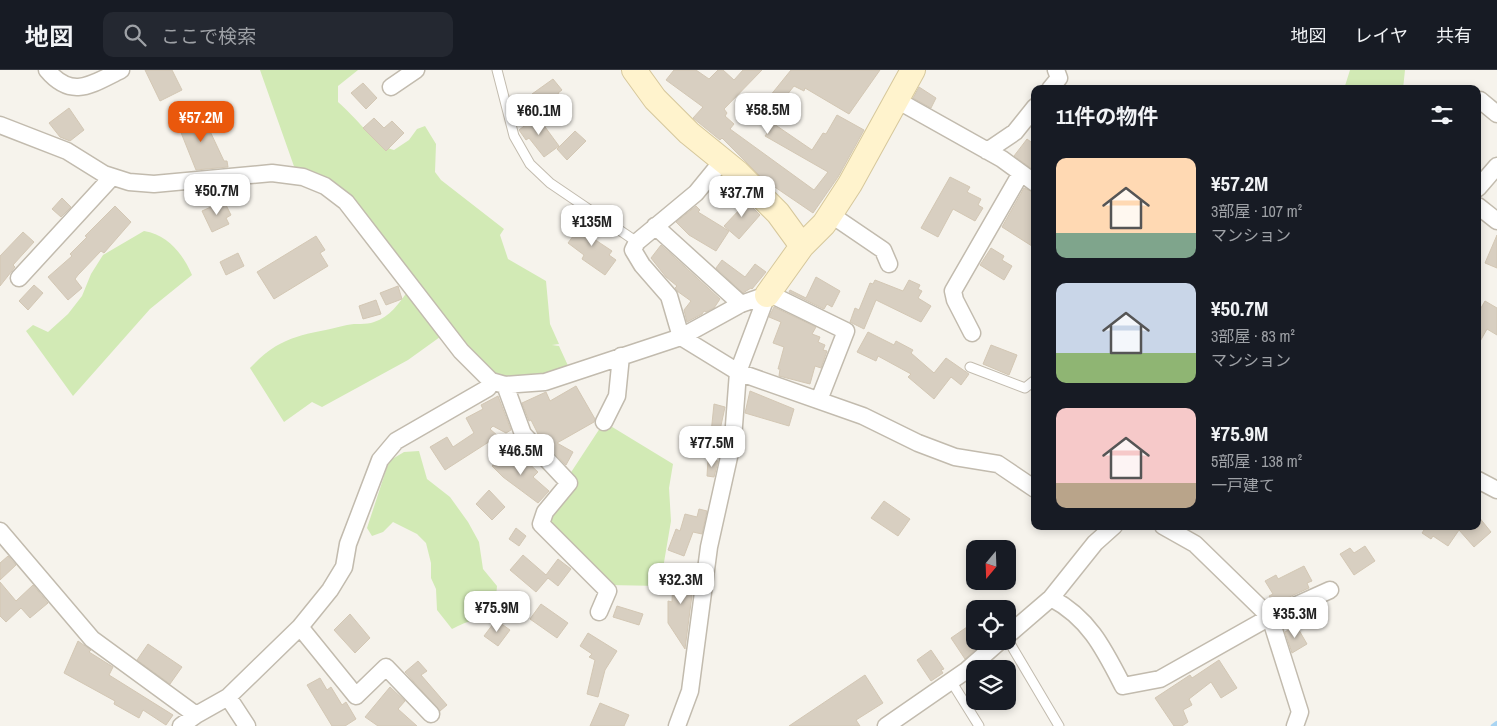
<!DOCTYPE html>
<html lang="ja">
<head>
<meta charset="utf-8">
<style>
  :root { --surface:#171b24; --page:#242831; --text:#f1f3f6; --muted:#9ea1a6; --line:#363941; --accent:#ea580c }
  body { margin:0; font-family:"Archivo Narrow","Noto Sans JP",sans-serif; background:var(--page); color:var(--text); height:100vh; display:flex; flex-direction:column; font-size:19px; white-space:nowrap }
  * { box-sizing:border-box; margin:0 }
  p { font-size:16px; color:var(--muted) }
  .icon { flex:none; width:28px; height:28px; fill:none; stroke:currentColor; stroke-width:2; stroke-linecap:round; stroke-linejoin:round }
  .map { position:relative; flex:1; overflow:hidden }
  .details { position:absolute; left:1031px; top:15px; width:450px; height:445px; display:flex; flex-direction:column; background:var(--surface); border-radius:10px; box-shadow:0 2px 8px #0003 }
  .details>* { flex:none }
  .needle { width:32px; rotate:199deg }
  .controls { position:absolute; left:966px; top:470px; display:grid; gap:10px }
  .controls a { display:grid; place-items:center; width:50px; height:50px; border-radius:10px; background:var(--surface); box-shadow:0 2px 8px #0003; font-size:25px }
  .price { position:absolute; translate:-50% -42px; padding:0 11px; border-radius:10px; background:#fff; color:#222; font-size:16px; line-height:32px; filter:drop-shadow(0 1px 2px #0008) }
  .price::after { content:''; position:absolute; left:50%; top:30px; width:15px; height:11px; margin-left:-8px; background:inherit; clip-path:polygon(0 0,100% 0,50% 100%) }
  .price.current { background:var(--accent); color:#fff }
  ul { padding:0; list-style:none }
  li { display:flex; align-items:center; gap:15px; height:125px; padding:0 25px }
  li span { display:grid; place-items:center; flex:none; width:140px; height:100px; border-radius:10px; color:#555 }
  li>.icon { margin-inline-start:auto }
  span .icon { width:60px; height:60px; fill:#fffc; stroke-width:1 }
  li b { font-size:21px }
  h2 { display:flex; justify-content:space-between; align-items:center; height:60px; padding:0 25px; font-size:21px }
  header { display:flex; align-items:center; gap:30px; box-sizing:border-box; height:70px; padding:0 25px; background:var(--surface); border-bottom:1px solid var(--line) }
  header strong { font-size:24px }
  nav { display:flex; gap:28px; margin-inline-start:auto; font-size:18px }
  .search { width:350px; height:45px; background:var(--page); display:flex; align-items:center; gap:12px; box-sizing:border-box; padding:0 18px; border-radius:10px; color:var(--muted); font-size:19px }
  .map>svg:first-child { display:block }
  .green { fill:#d2eab5 }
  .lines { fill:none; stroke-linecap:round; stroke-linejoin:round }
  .stream { stroke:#a9d4f2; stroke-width:4.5 }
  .building { fill:#d8cfc1; stroke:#d3c7b4 }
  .lane-casing { stroke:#c2bbae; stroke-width:11 }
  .street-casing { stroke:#c2bbae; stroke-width:19 }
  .secondary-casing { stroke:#d6c79b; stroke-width:26 }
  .lane { stroke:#fff; stroke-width:9 }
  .street { stroke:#fff; stroke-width:16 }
  .secondary { stroke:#fff3cd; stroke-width:24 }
</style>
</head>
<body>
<header>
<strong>地図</strong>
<div class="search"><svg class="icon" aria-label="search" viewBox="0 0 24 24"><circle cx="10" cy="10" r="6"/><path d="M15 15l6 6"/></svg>ここで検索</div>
<nav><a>地図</a><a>レイヤ</a><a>共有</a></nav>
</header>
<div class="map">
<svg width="1497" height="656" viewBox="0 0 1497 656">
  <rect width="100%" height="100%" fill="#f6f3ec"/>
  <path class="green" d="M260,0H358L338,16V32C354,45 376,76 394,80L409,70L417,59L425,56L436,74L435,102L441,110L504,159L500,165L508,189L546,211L550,254L559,274L552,275L559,276L570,300L546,312L493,309L347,134L296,102Z
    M1350,0H1405L1403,19H1344Z
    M144,161C168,165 183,184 192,205L150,239L73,326L26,261L33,255L48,262L68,244L82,226L91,204L103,185Z
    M408,221L440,267L408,290L322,337L312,332L284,352L250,298C283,263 304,266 347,255C356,253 366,255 374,252C390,247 399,233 408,221Z
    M604,352L673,394L669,418L671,451L660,516L608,515L555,470L545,442Z
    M419,381L427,409L450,427L468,452L479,472L483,499L497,516L495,538C479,550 469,550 452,559L437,540L436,519L431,508V493L426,473L417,464L393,452L383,462L372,466L367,458L389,391L404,382Z"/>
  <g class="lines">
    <path class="stream" d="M1493,656L1497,653"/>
  </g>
  <path class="building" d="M145,0H172L182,20L160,31Z
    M674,0H696L709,9L718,0H723L734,10L743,0H762L724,39L727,43L725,46L734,54L730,59L814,120L828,102L765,66L774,54L812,80L823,63L826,64L837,45L864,60L838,107L813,143L763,109L722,68L720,70L693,48L703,37L666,10Z
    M791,0H880L849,44L805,18L804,21L794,16L763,55L753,47Z
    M553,9L562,20L558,23L560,27L544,39L532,24Z
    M363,13L377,28L366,39L351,23Z
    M919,17L936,28L931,38L913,28Z
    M69,38L84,60L70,71L60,67L49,53Z
    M201,42L224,91H227L228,97L196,100L176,50Z
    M537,46L559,76L544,87L529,68L526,70L519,60Z
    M374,48L384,58L392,51L404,63L386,81L363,58Z
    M575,61L586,71L567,90L557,79Z
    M1027,69L1035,75V101L1014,86Z
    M950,107L970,117L967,122L981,129L978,135L983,138L975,151L953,139L938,167L921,158Z
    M1024,118L1035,123V178L1002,157Z
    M740,125L760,145L739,169L724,156L741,138L734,132Z
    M62,128L71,137L61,147L52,139Z
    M224,131L231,145L226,148L229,154L212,162L202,141Z
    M115,136L131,152L104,183L101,181L78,205L75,209L82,218L68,230L48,207L72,186L70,184L87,167L85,166Z
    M696,136L700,140L698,142L729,161L716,181L689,165L676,152Z
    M588,146L600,155L591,167L612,181L609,185L616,190L605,205L582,189L584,185L568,173Z
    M23,162L34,172L13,195L15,197L0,216V186Z
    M1497,165V198L1485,193Z
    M316,166L325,180L320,183L328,196L274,229L257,202Z
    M661,175L720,229L714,238L706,242L704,241L702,244L687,252L684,240L691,231L677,221L675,218L677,216L666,207L651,188Z
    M991,178L1004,186L1002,190L1012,196L1004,210L980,195Z
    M238,183L244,196L226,205L220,192Z
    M722,190L745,207L755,194L766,202L752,219L751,218L743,223L716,198Z
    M816,207L840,221L832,237L827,234L824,239L789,222L790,220L806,228Z
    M875,210L903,221L909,210L920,215L918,219L922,221L918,228L931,236L921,252L876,230L864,259L850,252L855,238L859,240L870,213L873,214Z
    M34,215L43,223L28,240L19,231Z
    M398,216L402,229L386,235L380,223Z
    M376,230L381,244L363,249L359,236Z
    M1485,231L1497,238V265L1487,259L1478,275V243Z
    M774,237L816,257L812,264L820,267L818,272L825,275L823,280L827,281L821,298L815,296L810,314L779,306L780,299H778L784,277L773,273L781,252L769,247Z
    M868,262L894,275L896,271L913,280L911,283L934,303L946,288L969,304L961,315L951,307L934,329L908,307L911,304L878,286L876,291L857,282Z
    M991,275L1017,285L1009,305L983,294Z
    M576,316L595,349L594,352L557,373L573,382L566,395L540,368L531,350L529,351L522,333L546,322L550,331Z
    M750,321L794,339L789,356L745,343Z
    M498,326L511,360L506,363L493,356L490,359L498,366L445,400L430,377L447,367L453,377L474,363L466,348L483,339L481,335Z
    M714,334L725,337L717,374L710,373Z
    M511,379L523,392L525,390L538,402L533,407L549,421L538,433L503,407L492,396Z
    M708,390L718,391L714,407L707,406Z
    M489,420L505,437L492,450L476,434Z
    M884,431L910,449L898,466L871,448Z
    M699,439L707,441L702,464L693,462L684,486L668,480L676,459L680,461L685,444L697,447Z
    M1478,446L1491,462L1474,477L1459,460L1448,476L1433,466L1431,469L1422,463L1424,460L1419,456H1478Z
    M516,458L526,466L519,476L509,469Z
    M1365,476L1375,491L1354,505L1340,484L1350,478L1354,483Z
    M523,485L546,505L558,489L571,499L558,516L548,508L536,522L510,500Z
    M8,486L16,495L0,510V493Z
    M1304,496L1312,511L1307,513L1309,518L1274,534L1269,526L1273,524L1265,511L1276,505L1278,509Z
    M673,502H691L690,510H694L685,579L668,553V531L672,532Z
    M0,512L16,531L33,515L48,533L30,548L21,538L6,552L0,546Z
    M541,534L568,553L557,568L530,549Z
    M617,536L643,544L639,555L613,547Z
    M350,544L370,568L355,583L334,560Z
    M496,550L510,560L498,576L484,566Z
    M1296,555L1307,574L1292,583L1285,562Z
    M967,557L979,576L965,589L951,568Z
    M588,563L617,581L605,600L598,627L587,624L595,590L589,587L592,584L580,576Z
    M78,571L91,580L89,582L113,597L109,605L173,645L166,655L143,640L139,648L114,634L115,631L64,603Z
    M148,574L182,597L170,614L137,590Z
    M931,580L944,599L941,600L943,603L931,611L917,590Z
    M1219,590L1237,618L1221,628L1211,612L1189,629L1192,635L1183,640L1188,652L1182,656H1174L1155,628L1190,605L1192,608Z
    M418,591L427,601L421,605L447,635L440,641L405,602Z
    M865,605L883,633L856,650L860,656H789Z
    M320,608L327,620L331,617L342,635L346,632L356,649L345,656H332L307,615Z
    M390,617L405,631L398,639L417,656H378L365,647Z
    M600,633L629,645L624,656H590Z"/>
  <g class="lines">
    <defs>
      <path id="lane" d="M497,0L514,66L530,94L550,113L637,172
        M970,297L1025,318L1035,310
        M1008,570L1059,656
        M951,611L979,656"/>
      <path id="street" d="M47,0C72,30 92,14 121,0
        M391,17L416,0
        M1050,19L1059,8L1056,0
        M895,29L1002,89L1035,113
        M1480,30L1497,44
        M0,55L67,81L104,104L129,112L154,114L272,103L303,107L325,116L346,132L461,281L491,311L505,315L545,312L681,267L741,234L767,225
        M987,81L1015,62L1035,37
        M723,90L696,123L637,172L633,180L642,195L669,226L681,267L738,302L863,346L918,373L955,387L998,394L1035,419
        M1478,118L1497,96
        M1478,136L1497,151
        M830,144L883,180L889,194
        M655,156L741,234
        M19,208L112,107
        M768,223L846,261L819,330
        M972,263L955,230L953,221L1021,103
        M505,315L523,364L569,413L545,442L541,454L608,521L599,542
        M604,352L617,326L621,286
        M1478,410L1497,420
        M1163,456L1195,474L1270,547L1300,642L1295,656
        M0,461L92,569L196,645
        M1051,528C1089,548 1104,579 1123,616L1160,609L1270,547L1330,520
        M300,557L356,626L386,597L431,644
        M1008,565L1051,528L1095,473L1114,456
        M228,627L247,656
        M181,656L196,645L228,627L300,557L330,520L344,497L348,474L380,390L396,371L488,318L491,311
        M677,656L690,621L709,477L733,369L738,302L767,225
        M886,656L967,600L1000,571"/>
      <path id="secondary" d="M634,0L655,29L689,63L737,102L778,143L802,176
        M767,225L802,176L824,154L850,114L913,0"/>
    </defs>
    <use href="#lane" class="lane-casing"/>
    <use href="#street" class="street-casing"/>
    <use href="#secondary" class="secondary-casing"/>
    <use href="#lane" class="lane"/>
    <use href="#street" class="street"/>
    <use href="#secondary" class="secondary"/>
  </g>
</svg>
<div class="controls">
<a><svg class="needle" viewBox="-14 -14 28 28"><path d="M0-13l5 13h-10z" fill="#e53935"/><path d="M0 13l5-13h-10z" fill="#9ea1a6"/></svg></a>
<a><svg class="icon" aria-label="locate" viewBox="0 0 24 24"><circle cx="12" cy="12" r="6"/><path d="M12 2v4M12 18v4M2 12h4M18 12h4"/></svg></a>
<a><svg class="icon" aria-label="layers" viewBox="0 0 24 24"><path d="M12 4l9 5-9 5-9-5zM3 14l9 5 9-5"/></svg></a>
</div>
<b class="price" style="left:768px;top:65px">¥58.5M</b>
<b class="price" style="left:539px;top:66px">¥60.1M</b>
<b class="price current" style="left:201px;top:73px">¥57.2M</b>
<b class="price" style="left:217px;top:146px">¥50.7M</b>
<b class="price" style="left:742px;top:148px">¥37.7M</b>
<b class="price" style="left:592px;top:177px">¥135M</b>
<b class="price" style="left:712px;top:398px">¥77.5M</b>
<b class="price" style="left:521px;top:406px">¥46.5M</b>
<b class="price" style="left:681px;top:535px">¥32.3M</b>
<b class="price" style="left:497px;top:563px">¥75.9M</b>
<b class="price" style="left:1295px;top:569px">¥35.3M</b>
<section class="details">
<h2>11件の物件<svg class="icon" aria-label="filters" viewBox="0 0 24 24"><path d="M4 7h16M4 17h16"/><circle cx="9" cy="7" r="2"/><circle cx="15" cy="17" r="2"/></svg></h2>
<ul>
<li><span style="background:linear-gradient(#ffd9b3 75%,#7fa58c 0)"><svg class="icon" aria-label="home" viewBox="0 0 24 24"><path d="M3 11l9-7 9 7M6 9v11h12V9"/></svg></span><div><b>¥57.2M</b><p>3部屋 · 107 m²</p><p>マンション</p></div></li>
<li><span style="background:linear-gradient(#c9d6e8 70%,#8fb573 0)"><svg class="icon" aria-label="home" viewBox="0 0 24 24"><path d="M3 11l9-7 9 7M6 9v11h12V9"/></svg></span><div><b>¥50.7M</b><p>3部屋 · 83 m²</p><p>マンション</p></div></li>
<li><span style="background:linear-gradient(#f6c9c9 75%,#b9a48a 0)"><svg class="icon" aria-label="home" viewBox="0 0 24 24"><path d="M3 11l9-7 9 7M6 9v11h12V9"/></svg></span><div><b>¥75.9M</b><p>5部屋 · 138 m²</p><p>一戸建て</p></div></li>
</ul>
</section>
</div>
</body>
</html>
